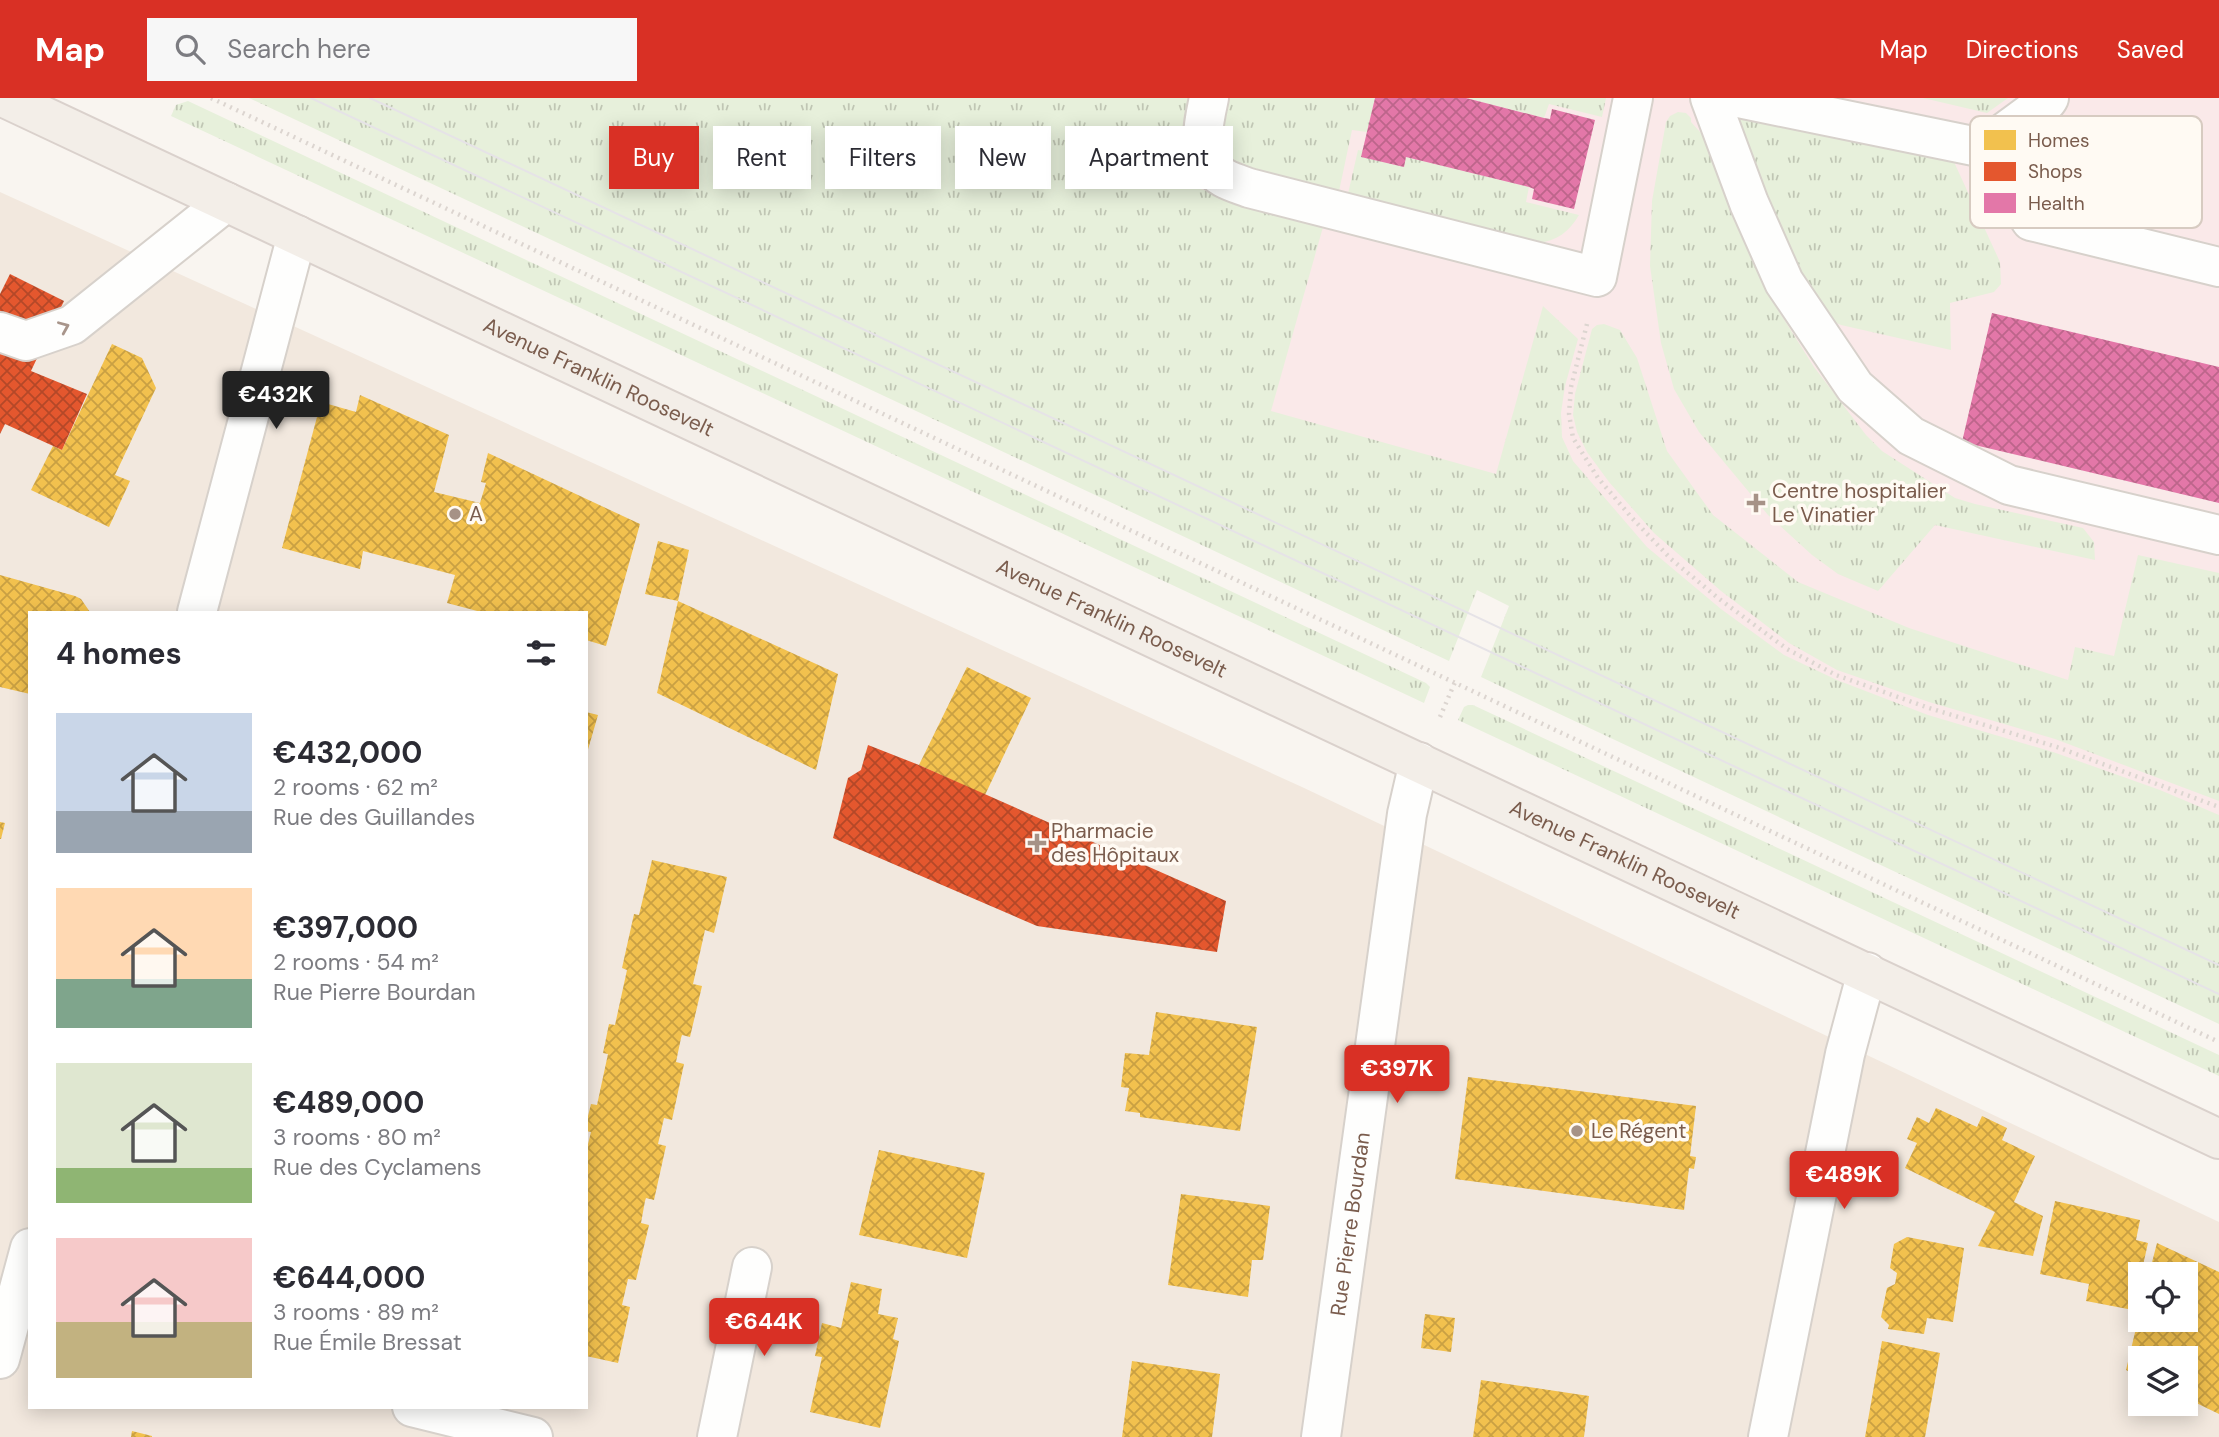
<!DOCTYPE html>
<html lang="en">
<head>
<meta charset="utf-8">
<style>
  :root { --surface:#fff; --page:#f7f7f7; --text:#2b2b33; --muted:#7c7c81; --accent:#d93025 }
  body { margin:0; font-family:"DM Sans",sans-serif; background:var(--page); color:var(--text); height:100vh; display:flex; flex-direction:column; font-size:26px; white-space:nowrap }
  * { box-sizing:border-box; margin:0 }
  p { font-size:23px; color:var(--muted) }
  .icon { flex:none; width:38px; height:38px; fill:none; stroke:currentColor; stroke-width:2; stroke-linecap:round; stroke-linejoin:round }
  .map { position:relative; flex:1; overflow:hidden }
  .panel { position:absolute; left:28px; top:513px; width:560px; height:798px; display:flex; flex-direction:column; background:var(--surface); border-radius:0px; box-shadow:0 4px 18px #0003 }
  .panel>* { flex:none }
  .banner { position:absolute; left:609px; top:28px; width:665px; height:63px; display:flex; gap:14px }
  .controls { position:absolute; left:2128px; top:1164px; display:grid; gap:14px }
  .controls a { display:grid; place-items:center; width:70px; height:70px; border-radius:0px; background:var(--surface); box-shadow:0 4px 18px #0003; font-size:35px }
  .price { position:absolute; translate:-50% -60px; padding:0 16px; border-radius:7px; background:var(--accent); color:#fff; font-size:23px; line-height:46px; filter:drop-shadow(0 2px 4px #0008) }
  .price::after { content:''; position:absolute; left:50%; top:42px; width:21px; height:16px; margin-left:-10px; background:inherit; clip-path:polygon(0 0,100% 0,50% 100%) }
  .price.selected { background:#222; color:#fff }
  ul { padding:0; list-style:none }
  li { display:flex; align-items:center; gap:21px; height:175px; padding:0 28px }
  li span { display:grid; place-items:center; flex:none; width:196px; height:140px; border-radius:0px; color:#555 }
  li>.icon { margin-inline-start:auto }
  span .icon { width:84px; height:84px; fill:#fffc; stroke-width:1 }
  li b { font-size:30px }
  h2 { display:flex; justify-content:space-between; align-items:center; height:84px; padding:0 28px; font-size:30px }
  .pill { padding:0 24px; border-radius:0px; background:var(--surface); box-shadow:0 4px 18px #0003; font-size:24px; line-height:63px }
  .pill.selected { background:var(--accent); color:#fff }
  header { display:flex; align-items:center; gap:42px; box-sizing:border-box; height:98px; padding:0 35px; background:var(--accent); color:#fff }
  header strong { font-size:33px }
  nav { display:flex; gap:38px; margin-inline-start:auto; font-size:24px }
  .search { width:490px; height:63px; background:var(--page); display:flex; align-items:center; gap:18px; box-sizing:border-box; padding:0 24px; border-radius:0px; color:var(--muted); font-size:26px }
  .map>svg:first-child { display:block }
  .residential { fill:#f2e8de; fill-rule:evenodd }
  .medical { fill:#fae9e9 }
  .grass { fill:url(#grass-tufts) }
  .homes { fill:url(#homes-cross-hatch) }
  .shops { fill:url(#shops-cross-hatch) }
  .health { fill:url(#health-cross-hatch) }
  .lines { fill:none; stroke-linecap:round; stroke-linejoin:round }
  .minor-casing { stroke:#d7d1cb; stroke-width:42 }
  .major-casing { stroke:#dad1cc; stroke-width:42 }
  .path { stroke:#dcd5d0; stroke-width:4.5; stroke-dasharray:2 5; stroke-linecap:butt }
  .minor { stroke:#fefefd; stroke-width:38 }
  .major { stroke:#f3eee8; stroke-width:38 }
  .tram { stroke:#e6e3e7; stroke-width:2 }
  .oneway { stroke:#a8958b }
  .poi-dot { fill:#a69286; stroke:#fffaf3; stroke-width:2.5 }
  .labels { text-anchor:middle; stroke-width:7; stroke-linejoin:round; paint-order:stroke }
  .street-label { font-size:21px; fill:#7a5c4d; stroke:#fffaf3 }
  .poi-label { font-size:21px; fill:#7a5c4d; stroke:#fffaf3; text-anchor:start }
  .key { fill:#fffaf3; stroke:#d7cbc1; stroke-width:2 }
  .key-label { font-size:19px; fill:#7a5c4d }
</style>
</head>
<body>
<header>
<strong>Map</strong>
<div class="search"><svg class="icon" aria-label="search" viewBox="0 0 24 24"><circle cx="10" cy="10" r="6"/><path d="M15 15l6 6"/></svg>Search here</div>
<nav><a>Map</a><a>Directions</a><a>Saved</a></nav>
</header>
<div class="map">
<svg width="2219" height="1339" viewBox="0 0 2219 1339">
  <defs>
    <pattern id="grass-tufts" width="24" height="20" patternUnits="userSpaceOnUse" patternTransform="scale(1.75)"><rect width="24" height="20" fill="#e7f0db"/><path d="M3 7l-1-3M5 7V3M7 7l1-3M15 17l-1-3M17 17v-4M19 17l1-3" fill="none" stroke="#c0c6b4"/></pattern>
    <pattern id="homes-cross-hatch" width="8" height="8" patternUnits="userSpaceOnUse" patternTransform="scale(1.75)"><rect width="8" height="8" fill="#f2c14e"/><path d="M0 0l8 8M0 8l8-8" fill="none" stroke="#c9a043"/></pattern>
    <pattern id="shops-cross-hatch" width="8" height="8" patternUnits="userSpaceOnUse" patternTransform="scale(1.75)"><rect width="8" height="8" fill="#e4572e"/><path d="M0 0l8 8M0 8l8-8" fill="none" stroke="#b44828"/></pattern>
    <pattern id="health-cross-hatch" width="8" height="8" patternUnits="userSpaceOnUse" patternTransform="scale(1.75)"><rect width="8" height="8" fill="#e377a8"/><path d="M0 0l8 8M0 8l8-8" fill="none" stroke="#bd658b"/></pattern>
  </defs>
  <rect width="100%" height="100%" fill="#f9f5f0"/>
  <path class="residential" d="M0,94L1302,689L2219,1124V1339H0ZM30,514H586V1309H30ZM2140,1176H2186V1222H2140ZM2140,1260H2186V1306H2140Z"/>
  <path class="medical" d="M433,0H2219V839L1509,507Z"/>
  <path class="grass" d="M249,0H1195L1176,85L1325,122L1271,313L1496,376L1543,208L1578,241L1565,288L1561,315L1562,339L1573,363L1647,449L1721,511L1784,557L1837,582L1928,617L2053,654L2160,692L2219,717V926L1481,579L1509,508L1477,492L1449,563Z
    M1223,0H1375L1367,34L1352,32L1338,98C1306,90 1228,80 1219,43C1216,31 1221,13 1223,0Z
    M1466,0H1606L1602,19L1549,6L1544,20Z
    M1923,0H2008L1987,15Z
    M188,3L1426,585L1430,589L1424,605L171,18L176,7Z
    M1678,14L1686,15L1691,20V24L1701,35L1742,137L1780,215L1814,269L1866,337L1882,353L1955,400L1975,406L2083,430L2094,444L2095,462L1935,427L1878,493L1838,476L1812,457L1768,417L1699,334L1674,291L1661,245L1650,168L1652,103L1666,24L1670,18Z
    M1746,18L1946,59L1954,64L2000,164L2001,186L1994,194L1950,205L1951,252L1841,227L1829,222L1785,153L1736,28L1740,22Z
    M1358,52L1363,53L1362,59L1404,69L1406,59L1529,89L1526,104L1579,117C1569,134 1557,143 1537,145L1347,100Z
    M1604,226L1620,232L1637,260L1667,353L1713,417L1798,484L1909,530L2068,582L2075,549L2114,558L2138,457L2219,475V703L2055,641L1929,604L1837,572L1789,545L1721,493L1654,435L1609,384L1587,354L1577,334L1573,317L1575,296L1592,231L1597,227Z
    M1468,607H1473L2219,957V978L1458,622L1464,609Z"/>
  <path class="homes" d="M112,246L142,260L156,290L115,377L130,383L109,429L31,392L53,348L62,352Z
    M360,297L449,337L434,394L480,405L486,385L481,384L488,355L640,426L606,548L586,542V514H481L447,505L455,477L363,453L360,471L282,450L321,304L356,314Z
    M658,443L689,452L678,503L645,496Z
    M0,477L75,498L81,501L90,514H30V596L0,589Z
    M678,503L838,576L816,672L657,595Z
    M967,569L1031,600L985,697L919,667Z
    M586,614L598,617L587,655H586Z
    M0,724L5,725L1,741H0Z
    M652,762L727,779L714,835L705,832L693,886L702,888L690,939L682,937L681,940L676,964L684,966L672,1022L664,1020L658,1046L666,1048L654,1102L646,1100L645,1103L641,1125L649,1127L636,1182L628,1181L622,1207L630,1209L618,1265L586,1258V1054L591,1034L586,1033V1026L591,1006L597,1007L608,956L603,955L609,926L615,927L627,872L622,870L634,816L639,817Z
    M1156,914L1257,929L1240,1033L1140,1019V1015L1125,1013L1129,990L1121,989L1125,955L1149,957Z
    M1468,979L1696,1008L1690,1058L1696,1059L1694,1071L1689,1070L1684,1112L1455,1081Z
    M1936,1010L1977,1029L1982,1018L2007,1030L2002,1042L2035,1058L2014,1104L2043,1118L2033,1158L1978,1148L1995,1114L1905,1070L1917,1045L1907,1041L1917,1019L1929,1025Z
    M879,1052L985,1075L967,1160L859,1137Z
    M1181,1096L1270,1108L1263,1162H1252L1248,1199L1168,1187Z
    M2055,1103L2140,1122L2136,1142L2148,1145L2133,1212L2086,1203L2089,1186L2040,1176Z
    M1907,1139L1964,1150L1953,1224L1927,1220L1924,1236L1888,1231L1889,1227L1881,1219L1887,1190L1895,1186L1897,1175L1890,1170L1894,1146Z
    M2157,1145L2219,1174V1316L2186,1300V1260H2140V1279L2126,1272L2138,1222H2186V1176H2149Z
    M851,1184L882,1191L878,1216L898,1220L893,1241L899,1243L880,1330L810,1314L822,1259L815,1258L822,1225L841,1230Z
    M1425,1216L1455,1220L1451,1254L1421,1250Z
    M1882,1243L1940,1255L1925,1339H1865Z
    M1132,1263L1220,1276L1212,1339H1122Z
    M1481,1282L1589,1298L1584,1339H1473Z
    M132,1333L152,1338V1339H131Z"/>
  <path class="shops" d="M10,176L64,203L31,273L87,296L62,352L5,326L0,336V196Z
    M868,647L919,667L1226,803L1217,854L1037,828L833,740L848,680L861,672Z"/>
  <path class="health" d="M1375,0H1466L1544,20L1550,21L1552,11L1595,22L1574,111L1532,101L1534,91L1529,89L1406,59L1404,69L1361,59Z
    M1992,215L2219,269V405L1962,344Z"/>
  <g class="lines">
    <defs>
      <g id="minor">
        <path d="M1209,0C1203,27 1194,63 1224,80C1231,84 1241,87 1249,90L1597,179L1633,0"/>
        <path d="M1710,0L1749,105L1784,184L1855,289L1911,338L2009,387L2219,437"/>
        <path d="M1738,0L1983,50L2031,123L2219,169"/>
        <path d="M1983,50L2047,3L2049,0"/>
        <path d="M0,234L26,243L72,227L226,104"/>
        <path d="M197,514L297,137"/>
        <path d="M0,1261L30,1150"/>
        <path d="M412,1309L533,1339"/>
        <path d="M717,1339L752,1169"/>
        <path id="s1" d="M1321,1339L1407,716L1419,664"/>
        <path d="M1768,1339L1845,956L1867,874"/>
      </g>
      <g id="major">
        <path id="s2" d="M5,0L2219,1041"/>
      </g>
    </defs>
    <use href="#minor" class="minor-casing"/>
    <use href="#major" class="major-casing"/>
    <path class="path" d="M211,0L2219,944
      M1587,226L1571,289L1569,316L1573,340L1598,380L1632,420L1671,461L1718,500L1787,551L1836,577L1929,610L2057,649L2219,709
      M1440,619L1455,584"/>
    <use href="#minor" class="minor"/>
    <use href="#major" class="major"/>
    <path class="tram" d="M311,0L2219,896
      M370,0L2219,867"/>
  </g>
  <defs><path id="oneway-chevron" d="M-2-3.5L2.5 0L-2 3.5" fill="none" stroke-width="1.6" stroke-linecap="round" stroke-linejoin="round" transform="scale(1.75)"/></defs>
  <use class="oneway" href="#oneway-chevron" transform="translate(64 229) rotate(-23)"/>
  <g class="poi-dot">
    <path d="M1752.5 394.5h7v7h7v7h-7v7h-7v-7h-7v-7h7z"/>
    <circle cx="455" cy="416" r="7"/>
    <path d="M1033.5 734.5h7v7h7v7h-7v7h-7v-7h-7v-7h7z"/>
    <circle cx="1577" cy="1033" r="7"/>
  </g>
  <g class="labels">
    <g class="street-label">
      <text dy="7" stroke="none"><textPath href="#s2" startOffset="656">Avenue Franklin Roosevelt</textPath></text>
      <text dy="7" stroke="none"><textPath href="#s2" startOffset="1223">Avenue Franklin Roosevelt</textPath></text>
      <text dy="7" stroke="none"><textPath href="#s2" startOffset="1790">Avenue Franklin Roosevelt</textPath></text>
      <text dy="7" stroke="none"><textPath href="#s1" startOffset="215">Rue Pierre Bourdan</textPath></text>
    </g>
    <g class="poi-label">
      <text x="1772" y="400">Centre hospitalier<tspan x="1772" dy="24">Le Vinatier</tspan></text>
      <text x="469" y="423">A</text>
      <text x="1051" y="740">Pharmacie<tspan x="1051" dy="24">des Hôpitaux</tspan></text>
      <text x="1591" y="1040">Le Régent</text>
    </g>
  </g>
  <rect x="1970" y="18" width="232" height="112" rx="10" class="key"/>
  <rect x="1984" y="32" width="32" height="20" fill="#f2c14e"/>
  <rect x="1984" y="64" width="32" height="19" fill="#e4572e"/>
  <rect x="1984" y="95" width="32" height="20" fill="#e377a8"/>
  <g class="key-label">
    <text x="2028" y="49">Homes</text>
    <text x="2028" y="80">Shops</text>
    <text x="2028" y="112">Health</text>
  </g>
</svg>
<div class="controls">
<a><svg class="icon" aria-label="locate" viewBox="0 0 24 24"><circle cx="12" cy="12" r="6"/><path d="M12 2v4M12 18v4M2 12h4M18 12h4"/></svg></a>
<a><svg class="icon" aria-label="layers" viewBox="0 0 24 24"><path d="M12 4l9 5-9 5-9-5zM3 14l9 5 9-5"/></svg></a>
</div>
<b class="price selected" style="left:276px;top:333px">€432K</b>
<b class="price" style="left:1397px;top:1007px">€397K</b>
<b class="price" style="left:1844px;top:1113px">€489K</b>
<b class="price" style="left:764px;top:1260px">€644K</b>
<div class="banner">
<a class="pill selected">Buy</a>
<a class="pill">Rent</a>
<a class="pill">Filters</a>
<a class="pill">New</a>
<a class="pill">Apartment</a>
</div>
<section class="panel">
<h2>4 homes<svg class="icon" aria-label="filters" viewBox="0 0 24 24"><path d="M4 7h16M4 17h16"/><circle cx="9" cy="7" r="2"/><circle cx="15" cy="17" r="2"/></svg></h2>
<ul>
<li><span style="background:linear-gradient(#c9d6e8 70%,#9aa5b1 0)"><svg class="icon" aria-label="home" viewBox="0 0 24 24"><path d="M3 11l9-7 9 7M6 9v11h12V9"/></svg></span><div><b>€432,000</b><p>2 rooms · 62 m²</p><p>Rue des Guillandes</p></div></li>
<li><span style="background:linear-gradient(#ffd9b3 65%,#7fa58c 0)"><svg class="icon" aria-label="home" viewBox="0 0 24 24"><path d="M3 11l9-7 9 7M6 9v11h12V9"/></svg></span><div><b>€397,000</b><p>2 rooms · 54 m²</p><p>Rue Pierre Bourdan</p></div></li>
<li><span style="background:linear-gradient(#dfe7d0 75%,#8fb573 0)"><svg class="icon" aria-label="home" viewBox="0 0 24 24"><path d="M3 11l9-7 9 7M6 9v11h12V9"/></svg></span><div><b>€489,000</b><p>3 rooms · 80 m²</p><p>Rue des Cyclamens</p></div></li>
<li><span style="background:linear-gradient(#f6c9c9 60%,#c2b280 0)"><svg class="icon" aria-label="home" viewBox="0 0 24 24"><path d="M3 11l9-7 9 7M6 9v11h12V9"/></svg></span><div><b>€644,000</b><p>3 rooms · 89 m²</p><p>Rue Émile Bressat</p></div></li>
</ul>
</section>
</div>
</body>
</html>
